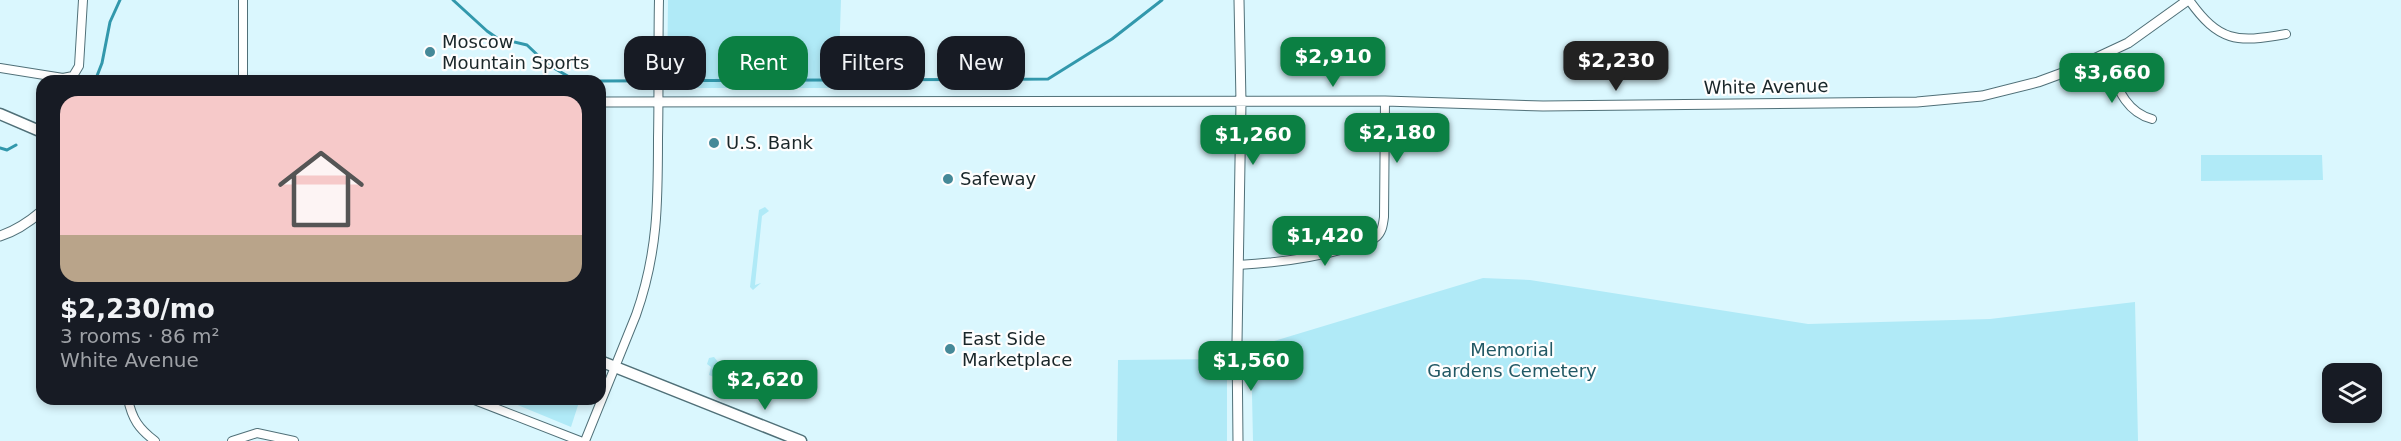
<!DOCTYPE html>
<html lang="en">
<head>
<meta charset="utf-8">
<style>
  :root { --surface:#171b24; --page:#242831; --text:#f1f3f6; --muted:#9ea1a6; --line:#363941; --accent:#0b8043 }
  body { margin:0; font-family:"DejaVu Sans",sans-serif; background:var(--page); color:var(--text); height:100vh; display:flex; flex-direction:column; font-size:22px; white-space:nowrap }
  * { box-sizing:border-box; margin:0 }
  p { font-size:20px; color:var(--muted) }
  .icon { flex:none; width:33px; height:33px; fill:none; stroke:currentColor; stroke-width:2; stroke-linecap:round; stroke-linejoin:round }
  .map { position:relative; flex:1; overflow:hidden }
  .drawer { position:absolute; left:36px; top:75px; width:570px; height:330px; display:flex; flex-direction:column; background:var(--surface); border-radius:18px; box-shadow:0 3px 9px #0003 }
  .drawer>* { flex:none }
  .top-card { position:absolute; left:624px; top:36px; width:570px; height:54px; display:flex; gap:12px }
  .fabs { position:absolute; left:2322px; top:363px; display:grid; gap:12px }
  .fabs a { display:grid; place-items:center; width:60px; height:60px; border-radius:12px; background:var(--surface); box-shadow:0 3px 9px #0003; font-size:30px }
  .price { position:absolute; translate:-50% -51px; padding:0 14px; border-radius:12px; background:var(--accent); color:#fff; font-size:20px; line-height:39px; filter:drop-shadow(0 2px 3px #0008) }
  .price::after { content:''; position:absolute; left:50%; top:36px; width:18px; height:14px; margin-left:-9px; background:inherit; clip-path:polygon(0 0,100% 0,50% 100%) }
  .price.active { background:#222; color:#fff }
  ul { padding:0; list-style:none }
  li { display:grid; align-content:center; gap:12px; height:318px; padding:0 24px }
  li+li { border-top:2px solid var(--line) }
  li span { display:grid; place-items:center; height:186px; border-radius:18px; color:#555 }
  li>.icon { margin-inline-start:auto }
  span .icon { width:108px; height:108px; fill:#fffc; stroke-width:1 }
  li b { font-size:26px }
  .chip { padding:0 21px; border-radius:18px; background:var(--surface); box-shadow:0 3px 9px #0003; font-size:21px; line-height:54px }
  .chip.active { background:var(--accent); color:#fff }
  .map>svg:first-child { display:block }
  .green { fill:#b0eaf7 }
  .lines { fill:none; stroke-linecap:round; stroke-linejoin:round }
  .stream { stroke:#3298ac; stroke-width:3 }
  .minor-casing { stroke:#507078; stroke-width:10 }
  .tertiary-casing { stroke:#507078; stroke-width:11 }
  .secondary-casing { stroke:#507078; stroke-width:13 }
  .minor { stroke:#fff; stroke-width:8 }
  .tertiary { stroke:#fff; stroke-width:9 }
  .secondary { stroke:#fff; stroke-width:10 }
  .poi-dot { fill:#458998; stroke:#fefefe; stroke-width:2 }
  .labels { text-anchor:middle; stroke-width:4.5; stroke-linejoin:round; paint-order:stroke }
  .poi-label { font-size:18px; fill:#192629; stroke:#fefefe; text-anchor:start }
  .street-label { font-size:18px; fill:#192629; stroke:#fefefe }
  .park-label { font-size:18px; fill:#225965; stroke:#fefefe }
</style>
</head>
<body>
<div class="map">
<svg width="2401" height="441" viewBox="0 0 2401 441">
  <rect width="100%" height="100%" fill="#daf7fe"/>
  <path class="green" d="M668,0H841L838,88H667Z
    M2201,155H2322L2323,180L2201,181Z
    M765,207L769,211L762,216L755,285L761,283L753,290L750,287L759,210Z
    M1483,278L1530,280L1808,324L1990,319L2135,302L2138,441H1253L1251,348Z
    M714,357L719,363L714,377L709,375L711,367L707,364L709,358Z
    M1227,359V441H1117L1118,360Z
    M746,370L751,373V380L744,381L739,394L733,391L740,374Z
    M503,399H580L571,427Z"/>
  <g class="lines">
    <path class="stream" d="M453,0L487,31L497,38L527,45L547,64L571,78L594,81
      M95,81L102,63L110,22L120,0
      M600,81L1048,79L1112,39L1162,0
      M0,148L7,150L16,145"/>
    <defs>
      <path id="minor" d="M243,0V81
        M2189,0C2219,42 2236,43 2286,34
        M2104,55C2116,81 2122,111 2152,119
        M0,68L63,78L73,76L79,66L83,0
        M1238,265C1275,263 1309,259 1344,249C1354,246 1367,244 1375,238C1382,233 1383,225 1384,217L1385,101
        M128,399C132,419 139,429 155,441
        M472,399L580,441
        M232,441L257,433L294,441
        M585,441L636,315C658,253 658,202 658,138C659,92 658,46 659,0"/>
      <path id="tertiary" d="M600,102L1385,101L1543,106L1917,102L1982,96L2038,82L2068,71L2128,43L2188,0
        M0,236C16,231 29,222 42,211
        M1238,441L1237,342L1241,102L1239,0"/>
      <path id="secondary" d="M0,114L42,132
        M600,361L801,441"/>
    </defs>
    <use href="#minor" class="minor-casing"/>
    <use href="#tertiary" class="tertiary-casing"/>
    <use href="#secondary" class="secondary-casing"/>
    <use href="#minor" class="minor"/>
    <use href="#tertiary" class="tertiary"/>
    <use href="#secondary" class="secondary"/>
  </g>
  <g class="poi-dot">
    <circle cx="430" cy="52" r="6"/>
    <circle cx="714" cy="143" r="6"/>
    <circle cx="948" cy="179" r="6"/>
    <circle cx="950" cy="349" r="6"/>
  </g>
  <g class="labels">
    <g class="poi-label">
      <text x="442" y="48">Moscow<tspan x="442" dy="21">Mountain Sports</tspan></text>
      <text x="726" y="149">U.S. Bank</text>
      <text x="960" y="185">Safeway</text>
      <text x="962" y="345">East Side<tspan x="962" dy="21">Marketplace</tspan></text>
    </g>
    <g class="street-label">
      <text transform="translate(1766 87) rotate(-1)" y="6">White Avenue</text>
    </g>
    <g class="park-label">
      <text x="1512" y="356">Memorial<tspan x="1512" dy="21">Gardens Cemetery</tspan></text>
    </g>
  </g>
</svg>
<div class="fabs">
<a><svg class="icon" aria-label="layers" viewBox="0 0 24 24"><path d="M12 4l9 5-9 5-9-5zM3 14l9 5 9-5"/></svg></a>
</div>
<b class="price" style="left:1333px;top:88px">$2,910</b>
<b class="price active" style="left:1616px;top:92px">$2,230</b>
<b class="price" style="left:2112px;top:104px">$3,660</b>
<b class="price" style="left:1397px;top:164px">$2,180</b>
<b class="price" style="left:1253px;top:166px">$1,260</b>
<b class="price" style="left:1325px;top:267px">$1,420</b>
<b class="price" style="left:1251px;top:392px">$1,560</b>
<b class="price" style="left:765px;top:411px">$2,620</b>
<div class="top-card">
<a class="chip">Buy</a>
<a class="chip active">Rent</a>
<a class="chip">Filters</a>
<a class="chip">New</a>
</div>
<section class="drawer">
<ul>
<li><span style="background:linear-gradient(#f6c9c9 75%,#b9a48a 0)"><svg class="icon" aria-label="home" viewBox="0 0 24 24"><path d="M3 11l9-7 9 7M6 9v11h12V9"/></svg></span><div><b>$2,230/mo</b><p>3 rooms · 86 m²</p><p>White Avenue</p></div></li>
</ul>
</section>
</div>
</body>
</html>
